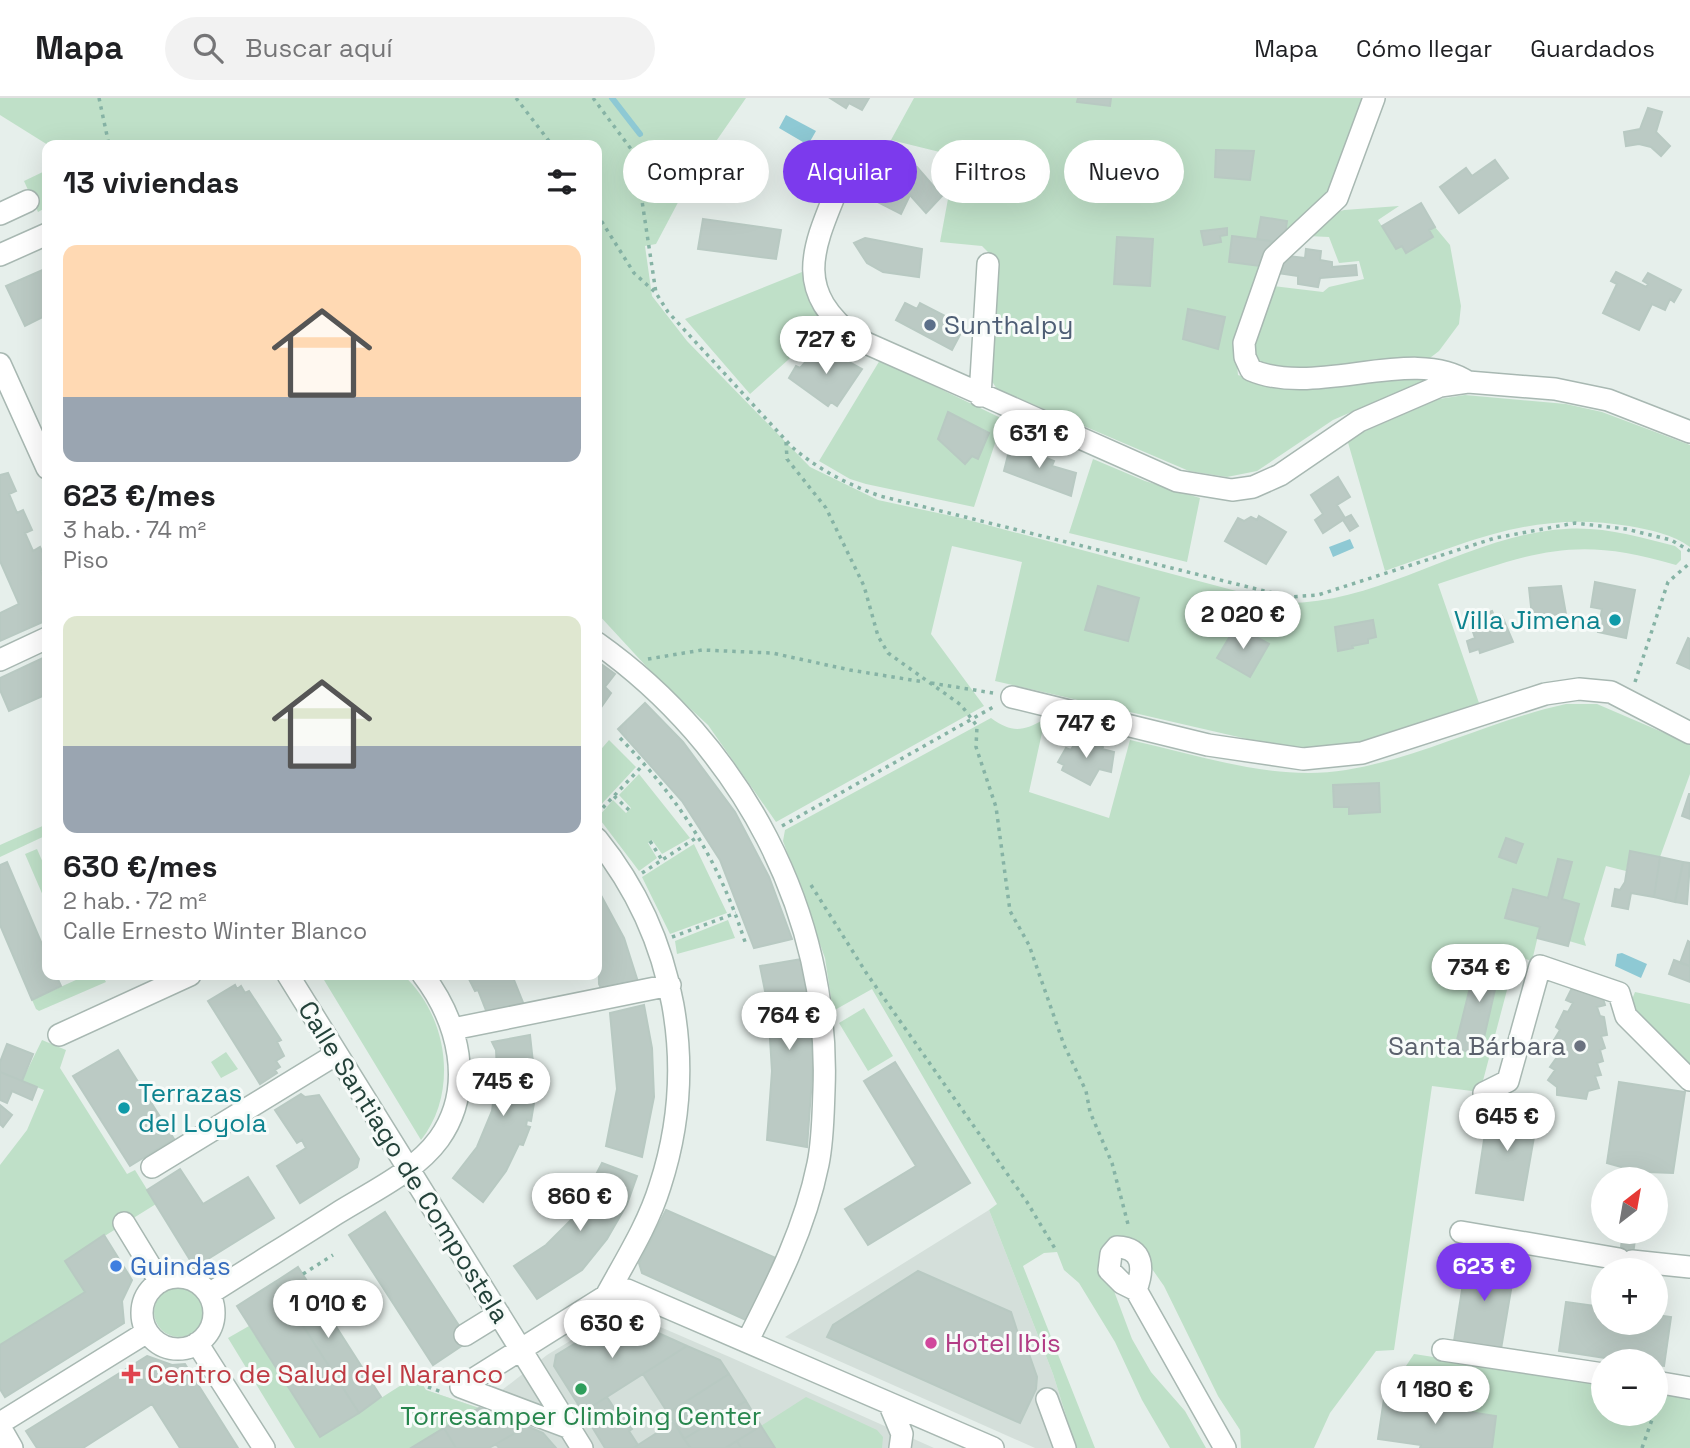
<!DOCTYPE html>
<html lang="es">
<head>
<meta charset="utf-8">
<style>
  :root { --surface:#fff; --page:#f2f2f2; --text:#202124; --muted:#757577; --line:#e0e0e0; --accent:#7c3aed }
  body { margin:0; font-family:"Space Grotesk",sans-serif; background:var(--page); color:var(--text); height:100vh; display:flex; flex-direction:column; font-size:26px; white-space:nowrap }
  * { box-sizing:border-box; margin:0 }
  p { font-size:23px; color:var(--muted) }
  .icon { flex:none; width:38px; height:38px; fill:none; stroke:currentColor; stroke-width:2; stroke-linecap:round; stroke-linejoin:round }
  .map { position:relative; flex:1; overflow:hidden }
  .drawer { position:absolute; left:42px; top:42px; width:560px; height:840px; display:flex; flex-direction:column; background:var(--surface); border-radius:14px; box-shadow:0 7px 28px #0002 }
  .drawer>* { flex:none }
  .hud { position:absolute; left:623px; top:42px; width:665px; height:63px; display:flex; gap:14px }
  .needle { width:46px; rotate:31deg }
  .fabs { position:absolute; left:1591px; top:1069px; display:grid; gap:14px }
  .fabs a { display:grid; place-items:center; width:77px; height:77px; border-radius:50%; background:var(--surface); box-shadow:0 7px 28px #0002; font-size:35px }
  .price { position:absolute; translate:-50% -60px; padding:0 16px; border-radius:24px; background:#fff; color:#222; font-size:23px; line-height:46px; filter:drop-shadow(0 2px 4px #0008) }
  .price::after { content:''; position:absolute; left:50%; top:42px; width:21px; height:16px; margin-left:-10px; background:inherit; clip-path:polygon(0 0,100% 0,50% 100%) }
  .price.current { background:var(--accent); color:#fff }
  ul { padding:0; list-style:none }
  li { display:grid; align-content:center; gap:14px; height:371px; padding:0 21px }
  li span { display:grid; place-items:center; height:217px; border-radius:14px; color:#555 }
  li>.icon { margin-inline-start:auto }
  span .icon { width:126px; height:126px; fill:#fffc; stroke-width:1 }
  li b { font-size:30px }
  h2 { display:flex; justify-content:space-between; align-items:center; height:84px; padding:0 21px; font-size:30px }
  .tag { padding:0 24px; border-radius:32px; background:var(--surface); box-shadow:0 7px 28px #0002; font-size:24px; line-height:63px }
  .tag.current { background:var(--accent); color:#fff }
  header { display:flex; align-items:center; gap:42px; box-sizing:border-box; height:98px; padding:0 35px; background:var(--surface); border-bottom:2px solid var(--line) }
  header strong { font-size:33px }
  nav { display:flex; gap:38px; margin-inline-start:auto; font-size:24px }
  .search { width:490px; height:63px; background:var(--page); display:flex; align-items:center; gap:18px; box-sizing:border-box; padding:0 24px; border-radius:38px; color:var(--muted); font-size:26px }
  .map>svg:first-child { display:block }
  .built { fill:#d4dfda }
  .green { fill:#bfe0c8 }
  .water { fill:#8ec9d4 }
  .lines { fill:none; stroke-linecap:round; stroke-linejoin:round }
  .stream { stroke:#8ec9d4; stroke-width:6 }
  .building { fill:#bbcac4; stroke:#b8c9c2; stroke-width:2 }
  .minor-casing { stroke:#a8b8b2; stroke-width:24 }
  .path { stroke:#86b3a5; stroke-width:3.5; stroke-dasharray:3.5 5; stroke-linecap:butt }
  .minor { stroke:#fff; stroke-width:21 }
  .service-dot { fill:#5c6f8a; stroke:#f7fbf9; stroke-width:2.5 }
  .culture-dot { fill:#0f9aa8; stroke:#f7fbf9; stroke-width:2.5 }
  .worship-dot { fill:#6b7280; stroke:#f7fbf9; stroke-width:2.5 }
  .shop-dot { fill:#3f7fe0; stroke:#f7fbf9; stroke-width:2.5 }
  .hotel-dot { fill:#d1479c; stroke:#f7fbf9; stroke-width:2.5 }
  .health-dot { fill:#e0444e; stroke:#f7fbf9; stroke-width:2.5 }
  .leisure-dot { fill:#2e9e5b; stroke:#f7fbf9; stroke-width:2.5 }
  .labels { text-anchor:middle; stroke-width:6; stroke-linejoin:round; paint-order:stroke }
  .service-label { font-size:26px; fill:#4e5e75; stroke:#f7fbf9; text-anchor:start }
  .culture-label { font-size:26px; fill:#0d838f; stroke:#f7fbf9; text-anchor:end }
  .worship-label { font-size:26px; fill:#5b616d; stroke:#f7fbf9; text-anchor:end }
  .street-label { font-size:26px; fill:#24423a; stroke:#f7fbf9 }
  .shop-label { font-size:26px; fill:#366cbe; stroke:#f7fbf9; text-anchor:start }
  .hotel-label { font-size:26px; fill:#b23c85; stroke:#f7fbf9; text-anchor:start }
  .health-label { font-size:26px; fill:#be3a42; stroke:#f7fbf9; text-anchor:start }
  .leisure-label { font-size:26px; fill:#27864d; stroke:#f7fbf9 }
</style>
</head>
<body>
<header>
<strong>Mapa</strong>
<div class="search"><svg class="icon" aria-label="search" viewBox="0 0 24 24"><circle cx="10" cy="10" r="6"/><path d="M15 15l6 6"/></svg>Buscar aquí</div>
<nav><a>Mapa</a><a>Cómo llegar</a><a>Guardados</a></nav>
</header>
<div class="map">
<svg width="1690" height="1350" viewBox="0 0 1690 1350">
  <rect width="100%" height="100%" fill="#e6efeb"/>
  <path class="built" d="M989,1112L1053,1276L1076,1350H1035L785,1239Z
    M621,1212L732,1260L934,1350H335L426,1292L479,1310L547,1257Z"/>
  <path class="green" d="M0,0H746L692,78L656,146L645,148L652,198L687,243L810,369L878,402L961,420L1281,505C1380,508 1467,437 1565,431C1602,428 1640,439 1675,448L1681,453V462L1676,467C1573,436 1535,455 1438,486L1479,605L1350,647L1295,652L995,583L1022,464L952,448L931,536L984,608L776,724L708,627L657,580L597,515V47H48L0,17Z
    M914,0H1368L1330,99L1284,145L1236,256L1238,277L1259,284L1434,278L1333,322L1257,373L1227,379L1189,373L997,291L991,282L995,161L982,148L940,144L956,58L891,42Z
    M47,72V109L38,114L24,83Z
    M1399,108L1378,122L1396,151L1402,148L1406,154L1433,139L1429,132L1435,129L1450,147L1461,208L1459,226L1439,253L1426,263L1280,271L1259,265L1252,249L1273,188L1323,194L1329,189L1364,181L1359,163L1339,165L1329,139L1307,138L1332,116L1344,112Z
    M802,174L807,191L827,227L750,296L685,221Z
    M880,262L1003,321L974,409L866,386L850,381L819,363Z
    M1465,297L1566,306L1602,314L1690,347V449C1672,436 1651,432 1629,428C1535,412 1472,443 1385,473L1347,341L1439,301Z
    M1093,361L1145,383L1200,400L1187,464L1069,435Z
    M1566,606H1597L1690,646V676L1660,759L1630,754L1626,773L1606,768L1584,841L1586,848L1569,843L1579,806L1562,801L1572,764L1548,800L1512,791L1505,820L1540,829L1532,863L1516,858L1480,994L1432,988L1394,1252L1376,1253L1330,1315L1314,1350H1241L1240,1332L1218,1298L1164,1188L1150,1168L1148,1154L1132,1140C1107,1139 1098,1150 1098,1175L1111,1185L1132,1241L1151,1274L1185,1313L1206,1350H1170L1142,1302L1115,1244L1079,1185L1064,1172L1057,1154L1044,1155L1023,1168L1095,1350H1076L1053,1276L989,1112L997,1106L872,891L833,913L825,860L783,743L785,732L991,620C1012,635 1022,634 1045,621L1029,694L1109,720L1130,642C1199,657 1274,684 1346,672C1420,660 1492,622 1566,606Z
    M609,642L636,669L597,711V656Z
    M639,676L690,740L662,756L652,742L648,745L657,760L639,773L598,719L613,702L626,715L631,710L619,697Z
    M47,726V737L0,759V747Z
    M694,746L727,815L670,836L642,779Z
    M37,751L47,774V807L25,756Z
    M728,822L735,840L677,856L675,843Z
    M77,877H102L106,884L39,913L36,911L32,902L78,881Z
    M321,877H403C448,917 459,994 421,1042Z
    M1635,894L1690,906V970L1636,917L1631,904Z
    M864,910L893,958L868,973L839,925Z
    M42,942L66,952L60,970L127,1076L135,1072L156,1106L66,1162L85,1194L0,1247V1067L27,1032L44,992L22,983Z
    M226,954L238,971L221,980L211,964Z
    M154 1214a25 25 0 1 1 50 0a25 25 0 1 1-50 0Z
    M249,1228L320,1339L417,1277L426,1292L479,1310L411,1350H295L228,1240Z
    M1414,1256L1603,1285V1316H1656V1293L1690,1298V1350H1492L1496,1318L1443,1310V1304L1424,1301L1423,1307L1384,1301Z
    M806,1299L877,1332L883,1339L882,1350H775L761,1328Z"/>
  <path class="water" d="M786,17L816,33L808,47L779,30Z
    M1350,441L1354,450L1333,459L1329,449Z
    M1622,855L1647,866L1641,880L1615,868L1617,856Z"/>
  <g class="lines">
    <path class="stream" d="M612,0L640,36"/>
  </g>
  <path class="building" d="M830,0H869L862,12L849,5L846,10Z
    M1078,0H1111L1110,8L1077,4Z
    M1648,10L1662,14L1656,34L1670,48L1661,58L1651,49L1639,46L1626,48L1624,34L1640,31Z
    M1216,52L1254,53L1250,82L1215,79Z
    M1129,55L1169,61L1167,74L1161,73L1159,87L1127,86L1125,83Z
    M890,57L917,69L942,98L926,115L910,97L901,116L868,99Z
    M1495,62L1508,80L1459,115L1440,89L1466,70L1472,78Z
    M1421,105L1435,129L1429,132L1433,139L1406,155L1402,148L1396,151L1382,128Z
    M1261,119L1287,123L1284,145L1257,141Z
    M703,121L781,132L776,161L698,151Z
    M1227,130V137L1220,138L1221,144L1204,147L1201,133Z
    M1232,138L1271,143L1267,169L1229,164Z
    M1117,139L1153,141L1150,188L1114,186Z
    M865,140L922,151L919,179L883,174L867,165L854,145Z
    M1306,151L1321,153L1320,162L1332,164V169L1356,167L1357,177L1320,180L1318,189L1298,186V178L1277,175L1279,157L1305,160Z
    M47,170V217L25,228L6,188Z
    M1616,174L1646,189L1648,186L1643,183L1648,175L1681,192L1674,204L1670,201L1665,212L1652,206L1639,232L1603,215L1617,186L1611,183Z
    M905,205L917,211L920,205L953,222L952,230L961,235L952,252L896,222Z
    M1188,211L1225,219L1218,251L1183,241Z
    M820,248L862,271L837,308L831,304L828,308L789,280L796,268L800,270Z
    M948,314L989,335L978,361L972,358L965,366L938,341Z
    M1011,345L1054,363L1052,368L1076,375L1071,398L1004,373Z
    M8,375L16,393L9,396L17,415L23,412L32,432L25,435L33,453L40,449L47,464V470L41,473L47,487V522L0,543V515L19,506L0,463V377Z
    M1338,379L1350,399L1337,407L1345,420L1351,417L1358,428L1350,433L1343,422L1323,435L1315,422L1323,416L1311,397Z
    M1259,418L1286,434L1266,466L1225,443L1238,420L1244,423L1251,419L1257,422Z
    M1595,484L1635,492L1626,540L1598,534L1602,511L1591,509Z
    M1098,488L1139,500L1128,543L1085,532Z
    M1561,488L1566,516L1532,518L1529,490Z
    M1492,513L1495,520L1502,518L1513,544L1480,555L1479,551L1470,554L1467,543L1475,540L1471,528L1481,525L1478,518Z
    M1373,522L1376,539L1368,541V545L1352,548L1353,550L1338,553L1335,529Z
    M1236,528L1269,546L1250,579L1217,560Z
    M1688,540L1690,541V571L1677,565Z
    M47,558V596L9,613L0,592V580Z
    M597,563L615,576L605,589L611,595L597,615Z
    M645,605L683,644L735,714L769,779L792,841L754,850L720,762L682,703L618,631Z
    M1087,638L1103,649L1102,651L1114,654L1111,674L1099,671L1090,687L1062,672L1064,667L1058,664L1066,650L1071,652L1076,643L1082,646Z
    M1379,685L1380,714L1349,716V709H1334L1333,687Z
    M1689,696H1690V721L1682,718Z
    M1506,740L1523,746L1516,765L1499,759Z
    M1630,753L1660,759L1654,799L1631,795L1628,811L1612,808L1615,791L1620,792L1625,784Z
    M1660,759L1683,764L1675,804L1654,799Z
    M1558,761L1572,764L1562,801L1579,806L1568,848L1537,840L1540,829L1505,820L1513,791L1548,800Z
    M7,764L47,858V877H56L61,888L32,902L0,827V767Z
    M1683,764L1690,765L1687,806L1675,804Z
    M597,790L624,840L639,887L603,894L599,886Z
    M1688,843L1690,844V868L1680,865Z
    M1479,853L1502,861L1480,957L1455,950Z
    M802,861L809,908L813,967L807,1049L767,1042L772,973L768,908L760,868Z
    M1674,862L1690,868V884L1669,876Z
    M467,877H512L526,912L489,920L478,892L475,893Z
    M235,887L237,891L241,888L245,895L249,893L281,942L277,944L284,958L276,963L280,969L275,972L277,975L260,986L208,903Z
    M1579,891L1602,897L1605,907L1597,909L1600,918L1604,919L1607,937L1601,938L1605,950L1600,952L1603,963L1597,965L1601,977L1595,978L1599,990L1588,993L1586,1001L1557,997V989L1548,982L1555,972L1550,969L1557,959L1552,956L1558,945L1554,942L1560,932L1556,929L1564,913L1568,914L1573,905L1566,902L1571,892Z
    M644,907L652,950L654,999L642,1059L606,1048L617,991L610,915Z
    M530,937L534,974L532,976L534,981L531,1004L534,1005L531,1023L527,1022L526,1028L530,1029L523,1047L519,1046L506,1073L483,1104L453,1080L477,1049L492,1013L497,973L496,952L492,944Z
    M7,946L33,956L22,983L0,974V964Z
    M118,952L174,1041L130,1068L73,978Z
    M895,964L970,1085L868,1147L845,1111L916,1068L864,983Z
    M0,974L37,989L32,1002L12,993L7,1005L0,1002Z
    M1619,984L1685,994L1673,1075L1647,1074L1646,1082H1630L1632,1072L1607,1065Z
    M301,996L305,999L319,997L359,1061L357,1069L300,1105L277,1068L306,1050L302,1042L297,1045L275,1012Z
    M0,1007L12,1017L3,1029L0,1026Z
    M1489,1009L1538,1016L1523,1102L1476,1095Z
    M602,1065L637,1078L627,1106L607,1141L582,1172L537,1201L514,1168L546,1147L574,1119Z
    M180,1071L203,1106L248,1079L274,1120L200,1166L190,1162L147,1092Z
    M666,1112L778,1161L748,1223L642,1175L639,1165Z
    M385,1114L469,1243L433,1267L349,1137Z
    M1623,1134H1636L1631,1172H1618Z
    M104,1137L132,1182L122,1203L124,1225L5,1299L0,1291V1247L85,1194L65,1163Z
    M1467,1160L1515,1168L1501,1251L1454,1243Z
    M298,1169L381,1299L359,1315L275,1184Z
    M918,1173L1011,1214L1023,1251L1029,1256L1037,1279L1036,1291L1020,1325L827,1239L833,1227Z
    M275,1184L359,1315L320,1339L237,1208Z
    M1566,1204L1603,1209V1225H1656V1217L1671,1219L1664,1268L1656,1267V1264H1631L1559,1253Z
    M625,1220L687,1248L583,1314L554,1268L556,1257L615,1221Z
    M687,1248L720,1262L729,1276L668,1315L643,1276Z
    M147,1258L172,1267L185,1266L238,1350H180L152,1306L83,1350H37L26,1333Z
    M729,1276L746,1303L684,1341L668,1315Z
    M607,1299L616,1313L619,1311L623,1318L629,1314L633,1320L627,1324L632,1331L629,1333L638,1347L633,1350H605L583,1314Z
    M1384,1301L1423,1307L1424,1301L1444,1304L1443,1310L1496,1318L1492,1350H1420L1421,1347L1378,1341Z
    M746,1303L761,1328L725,1350H691L684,1341Z
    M479,1310L527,1328L489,1350H456L444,1330Z
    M674,1324L690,1350H633L638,1347Z
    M527,1328L543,1335L556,1350H499L496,1346Z
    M761,1328L775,1350H741L737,1343Z
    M444,1330L456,1350H411Z
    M737,1343L741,1350H726Z"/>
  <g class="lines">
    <defs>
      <path id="minor" d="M1374,0L1337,100L1274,159L1244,245L1245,259L1251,272C1316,300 1413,247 1468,284
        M838,89C812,152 793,193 857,241L1177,383L1232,392L1253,389L1280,377L1359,323L1440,288L1468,284L1555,291L1608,302L1690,334
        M0,116L28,103
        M0,157L47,136
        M0,266L47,370
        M980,298L988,166
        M597,545C741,647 831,815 824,992C823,1017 823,1042 818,1066C805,1130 777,1185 748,1242
        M0,562L47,540
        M1012,599L1208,647L1303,661L1362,655L1545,596L1579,591L1611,594L1690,635
        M597,741C676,839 699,968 660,1088C648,1127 625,1163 606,1198
        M288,877L582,1350
        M453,931L670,887
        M59,937L190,877
        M1484,995L1508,983L1540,868L1619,895L1626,918L1690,982
        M152,1069L335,957
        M124,1125L160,1184
        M1461,1134L1619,1161
        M1632,1163L1690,1169
        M142 1215a36 36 0 1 1 72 0a36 36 0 1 1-72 0Z
        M1136,1192C1144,1171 1144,1150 1117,1149L1111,1156L1109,1172L1122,1185L1136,1192L1225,1350
        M209,1196C251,1169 294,1143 336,1116C371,1094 415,1074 439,1041C476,989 458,923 423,877
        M465,1237L499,1216
        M197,1245L264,1350
        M1443,1252L1603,1276
        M1656,1284L1690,1290
        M1047,1301L1065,1350
        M889,1305L902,1336L900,1350
        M0,1325L147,1234
        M570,1330L461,1289L606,1198L627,1192L993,1350
        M4,1336L12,1350"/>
    </defs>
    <use href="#minor" class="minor-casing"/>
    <path class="path" d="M99,0L109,47
      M516,0L552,47
      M593,0L631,51L637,70L656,195L668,214L792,349C819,372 847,386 880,398L1289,499L1318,497L1495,440L1575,425L1626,431L1671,442L1690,453
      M597,116L634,175L656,195
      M786,344L787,361L826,410L864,488L878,538L888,555L961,607L977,628L976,649L996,709L1010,813L1029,847L1064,947L1086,993L1090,1014L1112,1065L1129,1130
      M648,561L702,552L772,555L850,572L924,584
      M1635,584L1668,484L1690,465
      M931,585L993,595
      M620,640C681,703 719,762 746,847
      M614,698L629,712
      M597,716L644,666
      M782,728L995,608
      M650,743L662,762
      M642,775L699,738
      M811,787L867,876L1027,1104L1057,1154
      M672,839L736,815
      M303,1176L333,1157
      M428,1289L442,1294
      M1656,1313L1659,1304
      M1642,1350L1654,1316"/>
    <use href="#minor" class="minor"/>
  </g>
  <circle class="service-dot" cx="930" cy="227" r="7"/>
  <g class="culture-dot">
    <circle cx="1615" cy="522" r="7"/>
    <circle cx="124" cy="1010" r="7"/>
  </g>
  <circle class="worship-dot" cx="1580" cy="948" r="7"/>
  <circle class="shop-dot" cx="116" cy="1168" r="7"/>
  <circle class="hotel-dot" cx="931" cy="1245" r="7"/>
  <path class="health-dot" d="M127.5 1265.5h7v7h7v7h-7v7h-7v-7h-7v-7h7z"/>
  <circle class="leisure-dot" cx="581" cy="1291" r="7"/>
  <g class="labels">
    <g class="service-label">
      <text x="944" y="236">Sunthalpy</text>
    </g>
    <g class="culture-label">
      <text x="1601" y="531">Villa Jimena</text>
      <text x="138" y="1004" text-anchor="start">Terrazas<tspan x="138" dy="30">del Loyola</tspan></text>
    </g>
    <g class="worship-label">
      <text x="1566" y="957">Santa Bárbara</text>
    </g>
    <g class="street-label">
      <text transform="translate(404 1064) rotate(58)" y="9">Calle Santiago de Compostela</text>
    </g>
    <g class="shop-label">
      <text x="130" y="1177">Guindas</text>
    </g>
    <g class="hotel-label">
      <text x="945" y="1254">Hotel Ibis</text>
    </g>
    <g class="health-label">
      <text x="147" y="1285">Centro de Salud del Naranco</text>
    </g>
    <g class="leisure-label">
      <text x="581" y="1327">Torresamper Climbing Center</text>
    </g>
  </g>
</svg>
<div class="fabs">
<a><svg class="needle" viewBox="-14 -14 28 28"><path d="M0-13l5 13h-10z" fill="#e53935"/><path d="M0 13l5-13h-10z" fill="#757577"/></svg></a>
<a>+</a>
<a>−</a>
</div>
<b class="price" style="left:826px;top:278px">727 €</b>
<b class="price" style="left:1039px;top:372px">631 €</b>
<b class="price" style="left:1243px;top:553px">2 020 €</b>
<b class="price" style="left:1086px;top:662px">747 €</b>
<b class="price" style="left:1479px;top:906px">734 €</b>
<b class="price" style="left:789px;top:954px">764 €</b>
<b class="price" style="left:503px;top:1020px">745 €</b>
<b class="price" style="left:1507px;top:1055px">645 €</b>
<b class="price" style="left:580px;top:1135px">860 €</b>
<b class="price current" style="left:1484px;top:1205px">623 €</b>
<b class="price" style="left:328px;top:1242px">1 010 €</b>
<b class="price" style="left:612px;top:1262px">630 €</b>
<b class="price" style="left:1435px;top:1328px">1 180 €</b>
<div class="hud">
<a class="tag">Comprar</a>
<a class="tag current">Alquilar</a>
<a class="tag">Filtros</a>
<a class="tag">Nuevo</a>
</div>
<section class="drawer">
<h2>13 viviendas<svg class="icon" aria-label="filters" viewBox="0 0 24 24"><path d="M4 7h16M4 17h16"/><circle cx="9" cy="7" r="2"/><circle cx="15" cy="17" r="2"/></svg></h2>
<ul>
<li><span style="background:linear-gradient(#ffd9b3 70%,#9aa5b1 0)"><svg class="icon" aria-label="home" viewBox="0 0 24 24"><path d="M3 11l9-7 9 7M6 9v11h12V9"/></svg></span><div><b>623 €/mes</b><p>3 hab. · 74 m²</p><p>Piso</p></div></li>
<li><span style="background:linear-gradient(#dfe7d0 60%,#9aa5b1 0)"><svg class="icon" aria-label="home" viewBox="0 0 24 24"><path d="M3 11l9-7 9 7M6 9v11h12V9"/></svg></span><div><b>630 €/mes</b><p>2 hab. · 72 m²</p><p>Calle Ernesto Winter Blanco</p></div></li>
</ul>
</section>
</div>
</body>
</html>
